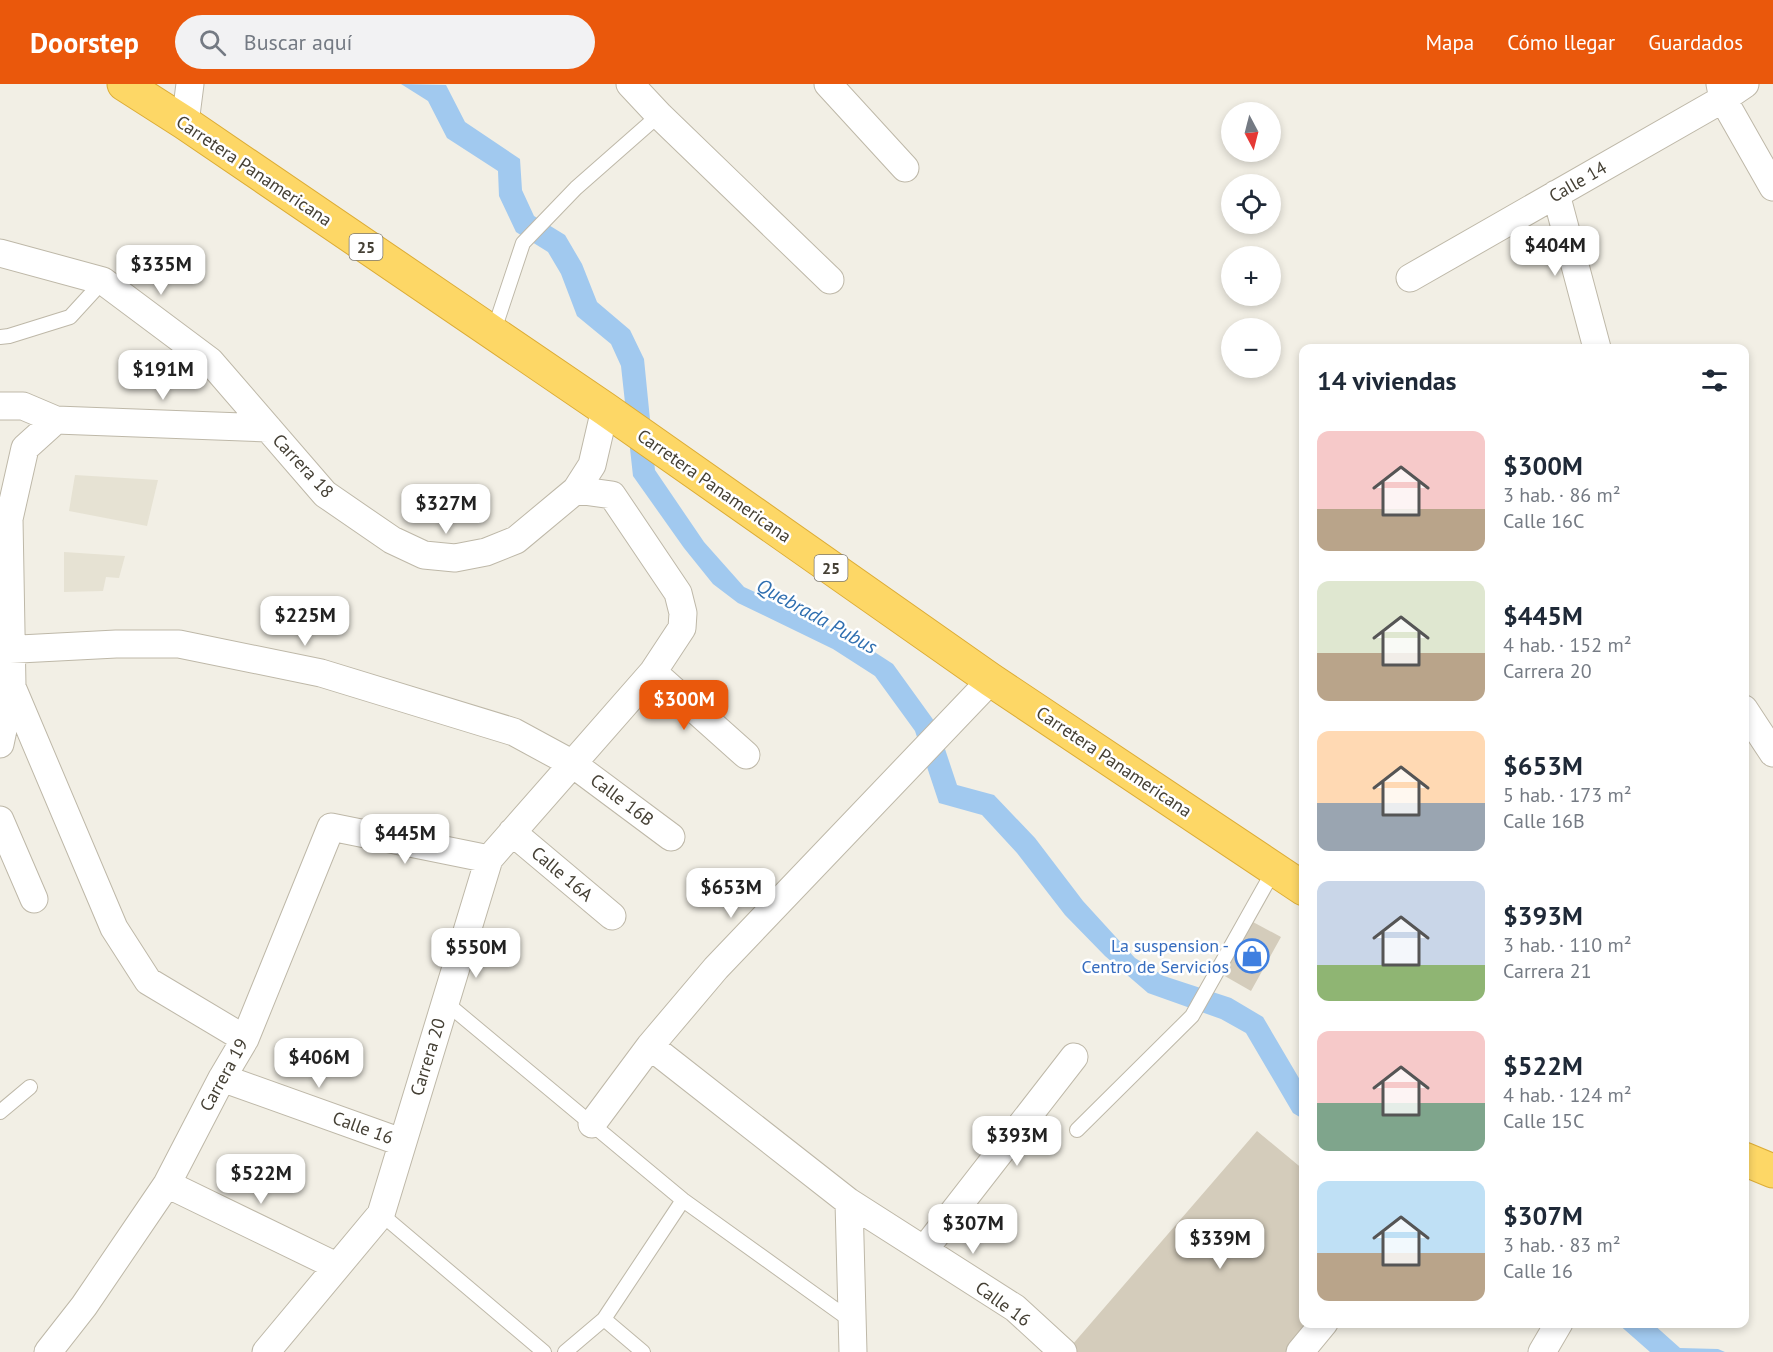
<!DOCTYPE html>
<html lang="es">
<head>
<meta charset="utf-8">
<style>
  :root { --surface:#fff; --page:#f2f2f3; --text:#1f2937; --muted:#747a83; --accent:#ea580c }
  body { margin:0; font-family:"PT Sans",sans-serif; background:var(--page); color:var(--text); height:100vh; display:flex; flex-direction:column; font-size:22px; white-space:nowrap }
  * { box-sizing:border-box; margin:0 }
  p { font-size:20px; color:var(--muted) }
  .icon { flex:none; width:33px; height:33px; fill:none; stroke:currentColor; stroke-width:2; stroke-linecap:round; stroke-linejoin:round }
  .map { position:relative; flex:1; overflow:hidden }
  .panel { position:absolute; left:1299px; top:260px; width:450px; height:984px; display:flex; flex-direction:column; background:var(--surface); border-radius:12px; box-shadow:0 3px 9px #0003 }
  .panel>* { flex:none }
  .needle { width:39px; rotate:173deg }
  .buttons { position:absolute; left:1221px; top:18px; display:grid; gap:12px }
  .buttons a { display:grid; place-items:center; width:60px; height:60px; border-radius:50%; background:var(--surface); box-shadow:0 3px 9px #0003; font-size:30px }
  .price { position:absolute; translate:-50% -51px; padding:0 14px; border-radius:12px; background:#fff; color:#222; font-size:20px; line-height:39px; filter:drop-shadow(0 2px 3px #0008) }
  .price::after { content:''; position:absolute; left:50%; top:36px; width:18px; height:14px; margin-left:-9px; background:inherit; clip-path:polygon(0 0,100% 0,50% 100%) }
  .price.active { background:var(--accent); color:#fff }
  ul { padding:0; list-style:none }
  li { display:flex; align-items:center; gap:18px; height:150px; padding:0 18px }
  li span { display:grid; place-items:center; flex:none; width:168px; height:120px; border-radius:12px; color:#555 }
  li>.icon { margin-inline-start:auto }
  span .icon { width:72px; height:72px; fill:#fffc; stroke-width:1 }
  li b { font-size:26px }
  h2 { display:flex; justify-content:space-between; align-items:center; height:72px; padding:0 18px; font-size:26px }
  header { display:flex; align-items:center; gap:36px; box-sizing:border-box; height:84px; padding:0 30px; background:var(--accent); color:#fff }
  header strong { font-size:28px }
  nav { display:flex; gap:33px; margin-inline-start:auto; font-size:21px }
  .search { width:420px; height:54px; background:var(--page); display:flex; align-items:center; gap:15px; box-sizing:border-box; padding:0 21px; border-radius:33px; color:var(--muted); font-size:22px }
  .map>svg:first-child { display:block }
  .residential { fill:#e6e2d3 }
  .water { fill:#a1c9ef }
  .building { fill:#d4ccbb }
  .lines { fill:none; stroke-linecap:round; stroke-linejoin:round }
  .lane-casing { stroke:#beb8a8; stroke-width:16 }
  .street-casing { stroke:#beb8a8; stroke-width:29 }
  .highway-casing { stroke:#dcac36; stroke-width:35 }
  .lane { stroke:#fff; stroke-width:14 }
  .street { stroke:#fff; stroke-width:27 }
  .highway { stroke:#fdd766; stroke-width:33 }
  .labels { text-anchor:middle; stroke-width:5; stroke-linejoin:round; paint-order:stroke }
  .shield { fill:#fff; stroke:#7d7972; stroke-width:1.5 }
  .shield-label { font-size:16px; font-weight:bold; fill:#454035 }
  .street-label { font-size:18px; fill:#454035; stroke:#fff }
  .shop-label { font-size:18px; fill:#366cbe; stroke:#fff; text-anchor:end }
  .water-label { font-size:20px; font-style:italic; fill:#2f6fb0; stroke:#fff }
</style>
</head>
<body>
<header>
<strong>Doorstep</strong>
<div class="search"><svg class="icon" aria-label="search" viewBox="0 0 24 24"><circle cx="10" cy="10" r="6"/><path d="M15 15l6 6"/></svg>Buscar aquí</div>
<nav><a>Mapa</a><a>Cómo llegar</a><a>Guardados</a></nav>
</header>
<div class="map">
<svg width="1773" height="1268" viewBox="0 0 1773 1268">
  <rect width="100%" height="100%" fill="#f2efe5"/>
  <path class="residential" d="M75,391L158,396L147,442L69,427Z
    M64,468L125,472L119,494L106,493L103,507L64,508Z"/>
  <path class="water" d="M401,0L446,1L465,38L520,75L522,106L534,132L565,151L582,180L597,218L630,246L644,275L655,386L704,458L744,503L850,552L893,580L937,641L957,701L994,711L1035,754L1083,817L1135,874L1164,892L1231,914L1263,933L1303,1001V1035L1293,1029L1246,949L1221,935L1148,909L1105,872L1065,831L1017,769L982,731L939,719L915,647L875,592L833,565L738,519L713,500L684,464L633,392L621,282L611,260L577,232L561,190L548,168L516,148L499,112L498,87L447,54L428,17Z
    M1617,1239H1652L1680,1264L1718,1265L1725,1268H1650Z"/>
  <path class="building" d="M1253,838L1281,853L1251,907L1223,891Z
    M1257,1047L1304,1086V1239H1318L1292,1268H1066Z"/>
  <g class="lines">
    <defs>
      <path id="lane" d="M493,249L523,159L576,104L659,31
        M0,253L9,252L70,233L103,197
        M445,918L683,1116L853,1238
        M0,1028L30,1003
        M1077,1046L1192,932L1274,786
        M381,1130L544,1268
        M604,1235L643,1268
        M565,1268L604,1235L683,1116"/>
      <path id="street" d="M630,0L659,31L830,196
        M828,0L905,84
        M1720,0L1723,15L1773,103
        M185,39L190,0
        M1556,110L1597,264
        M0,169L103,197L210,277L325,410L392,456L424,471L455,474L486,468L516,456L576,406L592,381L605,325
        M1410,194L1723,15L1745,0
        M0,322H23L56,336L268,344
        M56,336L25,364L9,435L12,603L114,844L148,897L245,955
        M0,566L116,560H179L321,589L514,648L573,680L671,753
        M653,588L746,671
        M1744,625L1773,669
        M0,660L12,603
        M0,736L34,815
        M512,748L612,832
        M650,962L849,1118L1015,1224L1063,1268
        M222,994L401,1058
        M592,1040L650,962L716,884L991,596
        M167,1100L336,1182
        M849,1118L853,1268
        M924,1166L1074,973
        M48,1268L84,1222L167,1100L222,994L245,955L331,743L489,775
        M266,1268L381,1130L489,775L653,588L682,544L683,529L678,509L612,411L576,406
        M1300,1268L1324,1239
        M1542,1268L1559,1239"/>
      <path id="highway" d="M124,0L185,39L605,325L991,596L1304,805
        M1744,1075L1773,1087"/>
    </defs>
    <use href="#lane" class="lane-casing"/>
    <use href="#street" class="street-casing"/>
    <use href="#highway" class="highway-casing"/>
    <use href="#lane" class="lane"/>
    <use href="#street" class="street"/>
    <use href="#highway" class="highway"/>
  </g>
  <defs>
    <symbol id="shop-ring" viewBox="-11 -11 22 22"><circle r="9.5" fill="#fff" stroke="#3f7fe0" stroke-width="1.5"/><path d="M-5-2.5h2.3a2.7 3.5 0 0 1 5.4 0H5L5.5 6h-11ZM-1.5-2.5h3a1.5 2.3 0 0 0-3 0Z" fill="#3f7fe0"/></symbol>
  </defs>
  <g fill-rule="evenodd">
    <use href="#shop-ring" x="1233" y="853" width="38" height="38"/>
  </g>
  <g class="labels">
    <g class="shield">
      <rect x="349.5" y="150" width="33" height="26" rx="4.5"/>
      <rect x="814.5" y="471" width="33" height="26" rx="4.5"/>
    </g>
    <g class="shield-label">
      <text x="366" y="169">25</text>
      <text x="831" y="490">25</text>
    </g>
    <g class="street-label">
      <text transform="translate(254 87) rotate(34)" y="6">Carretera Panamericana</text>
      <text transform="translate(1578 98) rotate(-30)" y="6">Calle 14</text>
      <text transform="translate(303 382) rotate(47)" y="6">Carrera 18</text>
      <text transform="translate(714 402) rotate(35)" y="6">Carretera Panamericana</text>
      <text transform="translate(1114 678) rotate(34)" y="6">Carretera Panamericana</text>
      <text transform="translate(622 716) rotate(37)" y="6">Calle 16B</text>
      <text transform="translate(562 790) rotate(40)" y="6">Calle 16A</text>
      <text transform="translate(428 973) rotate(-73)" y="6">Carrera 20</text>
      <text transform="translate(224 991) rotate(-61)" y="6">Carrera 19</text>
      <text transform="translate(363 1044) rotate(20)" y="6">Calle 16</text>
      <text transform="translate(1003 1220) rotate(36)" y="6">Calle 16</text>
    </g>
    <g class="shop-label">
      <text x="1229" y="868">La suspension -<tspan x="1229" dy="21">Centro de Servicios</tspan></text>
    </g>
    <g class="water-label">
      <text transform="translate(817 532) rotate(29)" y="7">Quebrada Pubus</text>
    </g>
  </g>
</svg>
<div class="buttons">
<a><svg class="needle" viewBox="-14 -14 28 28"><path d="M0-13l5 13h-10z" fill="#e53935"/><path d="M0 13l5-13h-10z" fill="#747a83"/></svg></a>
<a><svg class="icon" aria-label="locate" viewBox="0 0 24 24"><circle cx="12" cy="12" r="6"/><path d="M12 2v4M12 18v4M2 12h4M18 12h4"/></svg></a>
<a>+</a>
<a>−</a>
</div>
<b class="price" style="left:1555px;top:193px">$404M</b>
<b class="price" style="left:161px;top:212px">$335M</b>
<b class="price" style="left:163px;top:317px">$191M</b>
<b class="price" style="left:446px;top:451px">$327M</b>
<b class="price" style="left:305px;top:563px">$225M</b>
<b class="price active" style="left:684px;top:647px">$300M</b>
<b class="price" style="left:405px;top:781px">$445M</b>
<b class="price" style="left:731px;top:835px">$653M</b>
<b class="price" style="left:476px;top:895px">$550M</b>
<b class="price" style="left:319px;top:1005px">$406M</b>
<b class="price" style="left:1017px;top:1083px">$393M</b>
<b class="price" style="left:261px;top:1121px">$522M</b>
<b class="price" style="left:973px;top:1171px">$307M</b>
<b class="price" style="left:1220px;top:1186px">$339M</b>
<section class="panel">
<h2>14 viviendas<svg class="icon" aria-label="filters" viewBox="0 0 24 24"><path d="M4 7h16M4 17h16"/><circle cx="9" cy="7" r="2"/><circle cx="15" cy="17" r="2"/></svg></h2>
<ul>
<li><span style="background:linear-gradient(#f6c9c9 65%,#b9a48a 0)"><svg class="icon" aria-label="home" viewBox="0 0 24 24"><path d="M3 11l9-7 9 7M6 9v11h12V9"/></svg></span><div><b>$300M</b><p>3 hab. · 86 m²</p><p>Calle 16C</p></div></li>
<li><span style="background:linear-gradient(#dfe7d0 60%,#b9a48a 0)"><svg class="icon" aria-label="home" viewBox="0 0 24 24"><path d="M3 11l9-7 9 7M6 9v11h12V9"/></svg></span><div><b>$445M</b><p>4 hab. · 152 m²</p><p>Carrera 20</p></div></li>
<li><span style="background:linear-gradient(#ffd9b3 60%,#9aa5b1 0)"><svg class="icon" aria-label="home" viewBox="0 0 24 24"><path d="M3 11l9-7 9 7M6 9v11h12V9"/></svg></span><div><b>$653M</b><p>5 hab. · 173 m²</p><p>Calle 16B</p></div></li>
<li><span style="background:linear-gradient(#c9d6e8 70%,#8fb573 0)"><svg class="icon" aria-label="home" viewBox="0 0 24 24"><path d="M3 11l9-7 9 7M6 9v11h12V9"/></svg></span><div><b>$393M</b><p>3 hab. · 110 m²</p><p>Carrera 21</p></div></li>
<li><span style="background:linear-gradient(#f6c9c9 60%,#7fa58c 0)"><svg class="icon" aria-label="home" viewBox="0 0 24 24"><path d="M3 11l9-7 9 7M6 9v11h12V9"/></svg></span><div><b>$522M</b><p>4 hab. · 124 m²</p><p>Calle 15C</p></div></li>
<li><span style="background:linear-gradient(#bfe0f5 60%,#b9a48a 0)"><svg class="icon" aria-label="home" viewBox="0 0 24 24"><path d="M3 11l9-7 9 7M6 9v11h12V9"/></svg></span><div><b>$307M</b><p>3 hab. · 83 m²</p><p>Calle 16</p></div></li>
</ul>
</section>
</div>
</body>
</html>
